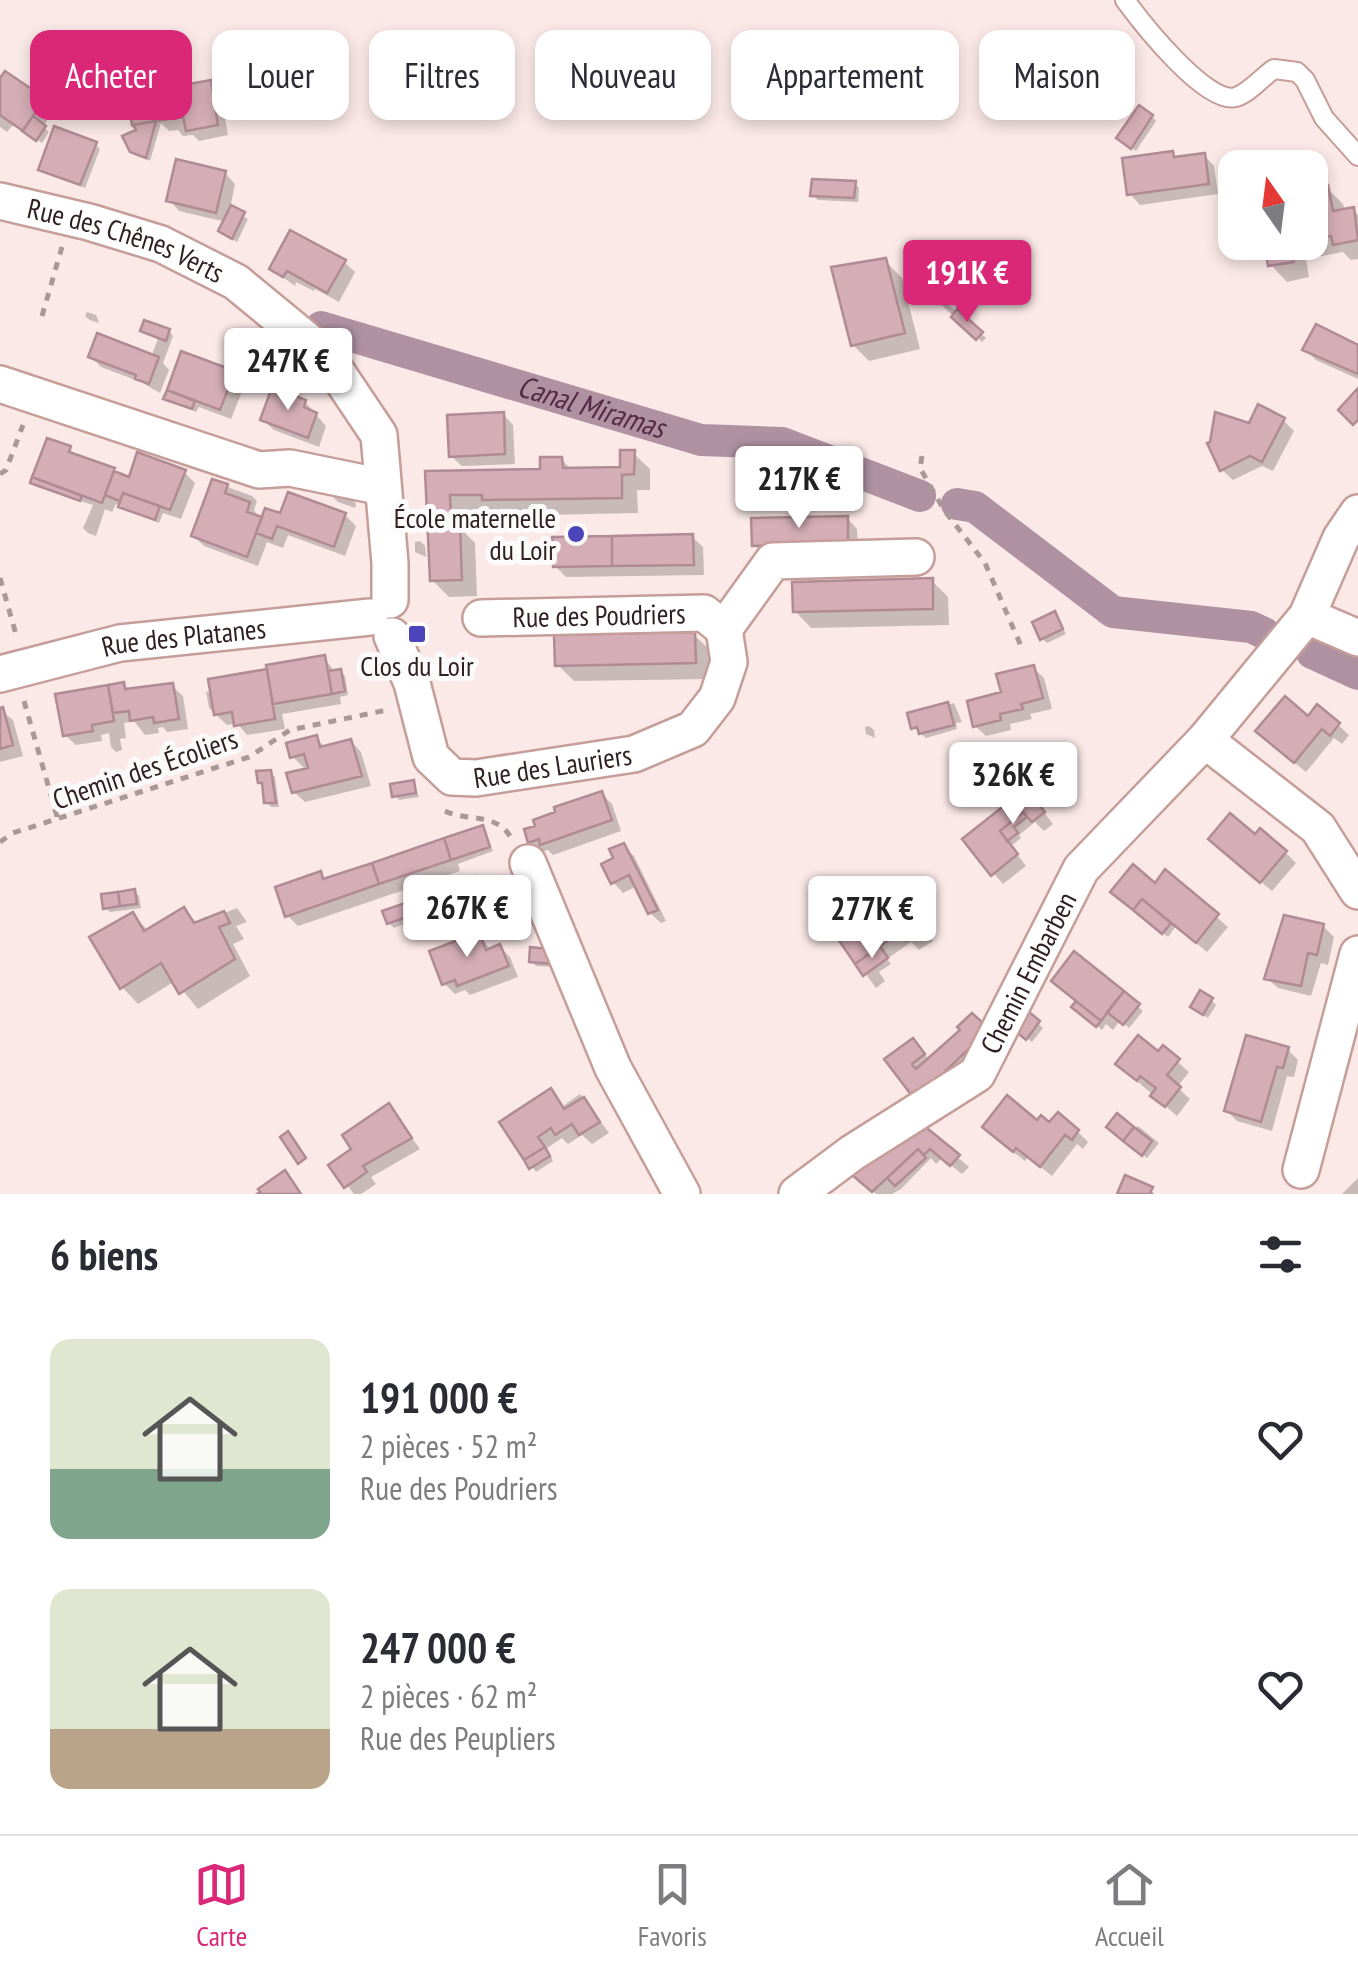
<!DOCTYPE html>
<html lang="fr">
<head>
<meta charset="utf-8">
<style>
  :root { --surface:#fff; --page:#f7f7f7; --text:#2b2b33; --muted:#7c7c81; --line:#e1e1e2; --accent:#db2777 }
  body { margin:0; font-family:"PT Sans Narrow",sans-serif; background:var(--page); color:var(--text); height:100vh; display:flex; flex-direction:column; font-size:38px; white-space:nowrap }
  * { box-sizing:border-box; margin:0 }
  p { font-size:32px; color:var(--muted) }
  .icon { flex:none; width:55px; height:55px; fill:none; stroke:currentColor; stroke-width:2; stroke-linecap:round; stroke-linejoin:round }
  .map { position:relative; height:1194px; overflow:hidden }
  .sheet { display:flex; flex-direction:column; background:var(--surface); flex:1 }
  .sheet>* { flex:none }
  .hud { position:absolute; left:30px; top:30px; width:1300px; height:90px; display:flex; gap:20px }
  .needle { width:65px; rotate:346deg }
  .fabs { position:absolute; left:1218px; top:150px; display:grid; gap:20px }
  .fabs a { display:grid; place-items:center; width:110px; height:110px; border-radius:20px; background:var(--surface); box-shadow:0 5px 15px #0003; font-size:50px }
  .price { position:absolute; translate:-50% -85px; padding:0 22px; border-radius:10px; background:#fff; color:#222; font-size:32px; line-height:65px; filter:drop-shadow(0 2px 5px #0008) }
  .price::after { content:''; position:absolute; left:50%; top:60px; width:30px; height:22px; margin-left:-15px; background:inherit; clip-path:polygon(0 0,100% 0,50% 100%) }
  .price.current { background:var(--accent); color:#fff }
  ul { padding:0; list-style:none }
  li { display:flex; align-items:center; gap:30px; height:250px; padding:0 50px }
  li span { display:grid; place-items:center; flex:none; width:280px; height:200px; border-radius:20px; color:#555 }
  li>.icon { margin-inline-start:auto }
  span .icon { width:120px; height:120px; fill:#fffc; stroke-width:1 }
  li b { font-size:42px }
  h2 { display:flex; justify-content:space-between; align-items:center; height:120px; padding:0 50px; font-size:42px }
  .tag { padding:0 35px; border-radius:20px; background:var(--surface); box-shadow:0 5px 15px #0003; font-size:35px; line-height:90px }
  .tag.current { background:var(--accent); color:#fff }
  .tab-bar { display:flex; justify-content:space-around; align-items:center; height:140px; border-top:2px solid var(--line); background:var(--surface); font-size:28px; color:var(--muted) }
  .tab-bar a { display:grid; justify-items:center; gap:5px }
  .tab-bar .current { color:var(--accent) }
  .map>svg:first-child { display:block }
  .shadow { fill:#0003 }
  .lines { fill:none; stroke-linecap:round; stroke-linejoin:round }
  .canal { stroke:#af91a2; stroke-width:32 }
  .building { fill:#d4adb6; stroke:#b18b94; stroke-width:2.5 }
  .lane-casing { stroke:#c59e9a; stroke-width:22 }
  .street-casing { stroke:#c59e9a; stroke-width:40 }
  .path { stroke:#a89896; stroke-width:5; stroke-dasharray:8 8; stroke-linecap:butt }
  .lane { stroke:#fff; stroke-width:18 }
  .street { stroke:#fff; stroke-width:35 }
  .poi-dot { fill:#4b44ba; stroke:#fbfbfb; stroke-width:4 }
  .labels { text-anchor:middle; stroke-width:10; stroke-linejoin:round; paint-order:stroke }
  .street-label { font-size:28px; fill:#302120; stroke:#fbfbfb }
  .poi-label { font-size:28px; fill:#302120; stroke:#fbfbfb; text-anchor:end }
  .water-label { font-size:30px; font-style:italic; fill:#542a45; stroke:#fbfbfb }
</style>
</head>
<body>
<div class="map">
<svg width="1358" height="1194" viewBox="0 0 1358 1194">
  <rect width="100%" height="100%" fill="#fae9e7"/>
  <path class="shadow" d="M0,82L43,100L54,111L43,126L49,132L42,143L13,125L7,132L0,127Z
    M210,83L221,94L228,135L199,141L193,135L183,136L178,130L169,131L161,123L150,161L132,151L138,131L130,100L150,97L155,102Z
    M1152,116L1156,121L1136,151L1124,142Z
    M95,144L100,149L85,188L41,169Z
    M1172,153L1177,159L1204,155L1214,166L1218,194L1140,205L1130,194Z
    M225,173L235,184L230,209L248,219L237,242L226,235V222L179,211L169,200Z
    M854,183L859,188L858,202L818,200L813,195Z
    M1327,188L1343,204L1345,211L1353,210L1358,215V259L1351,260L1343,252L1306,259L1309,277L1287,282L1271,265L1266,242H1310V191Z
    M885,261L902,278L920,349L869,361L853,345Z
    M344,262L355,272L339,302L315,289L314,291L296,282L295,286L272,269Z
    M940,297L986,338L982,342L937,301Z
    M87,312L96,315L99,323L90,320L85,316Z
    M143,330L169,331L173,336L163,363L169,370L160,393L141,382L101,367L90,356L151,357L158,339Z
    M1358,348V379L1316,360L1305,350Z
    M183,354L234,373L245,384L231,419L199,407L196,412L166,399Z
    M274,356L312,384L315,391L274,369L269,365Z
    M305,402L326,426L319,447L274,430L263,420Z
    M503,414L513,425L515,464L462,466L451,456Z
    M1283,420L1294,431L1273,471L1262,466L1233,480L1222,470L1250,426Z
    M48,441L70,449L80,459L130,480L184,472L195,483L181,519L163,513L159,523L116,504L112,512L105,509L96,536L88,533L83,528L93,505L37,487L33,483Z
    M633,453L650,469V490H637L638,513L501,516L495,510L465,511L466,534L475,543L477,596L449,597L432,580L428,473L542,471L561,459L573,471L623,470Z
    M214,482L252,496L257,501L254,510L259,518L345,515L356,526L345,556L288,535L283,548L267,542L258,566L204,546L194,536Z
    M335,492L352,499L356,504L355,508L338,502L333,497Z
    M847,518L857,529L858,553L765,555L754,545Z
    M692,537L703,547L704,575L566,577L555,566Z
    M420,541L425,546L426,557L415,552V542Z
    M932,581L948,597L949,625L811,628L795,611Z
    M1054,614L1066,634L1047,643L1042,638Z
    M694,635L711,651V679L574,681L558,665Z
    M324,658L336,673L341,672L345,676L348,695L340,697L341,704L282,714L285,729L247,735L237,723L227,725L209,708L206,691L213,695Z
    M1033,668L1044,678L1052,709L1030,714L1032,719L1010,724L1011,730L986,736L975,726Z
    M124,684L130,691L172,686L183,696L188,729L167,732L163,727L158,728L159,733L145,735L134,721L124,723L126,738L120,739L122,750L116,752L111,747L109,733L101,735L102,741L76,745L65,735L58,696Z
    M954,703L962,722L956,723L957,729L926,738L913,727L910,715Z
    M0,710L13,720L23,756L0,762Z
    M1338,725L1349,735L1342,744L1334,738L1306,772L1269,742Z
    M869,726L874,730L875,738L866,734L865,727Z
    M316,738L326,748L351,741L361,752L371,786L305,802L294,792L307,771L293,757Z
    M1043,762L1062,783L1035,800L1053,824L1044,831L1035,822L1019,835L1021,838L1011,846L1026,866L1003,884L965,840L1029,789L1020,779Z
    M270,772L275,777L279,807H271L266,802L265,786L261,782Z
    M413,782L419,797L399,800L395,795Z
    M601,793L612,804L621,831L553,855L548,850L541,852L530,842Z
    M482,828L493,851L458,864L460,871L298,926L287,915L320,874L327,881Z
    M1255,838L1285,852L1296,863L1272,891L1222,849Z
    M624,846L634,856L666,921L661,923L650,913L637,886L623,893L613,882L617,859Z
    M1165,873L1228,927L1207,952L1176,926L1168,937L1124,902L1155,886Z
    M475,879L486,890L497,920L454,936L449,931L428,940L417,929L414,920L394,928L389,923Z
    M910,887L937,926L927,932L933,941L919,950L911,942L887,959L891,964L879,972L885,981L876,988L835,931Z
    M134,892L139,896L141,908L110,912L105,907Z
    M237,908L247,922L236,926L244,939L233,944L250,976L198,1009L175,981L138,1004L122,987L132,915L149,931L184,910L198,924Z
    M1323,926L1334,937L1328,965L1321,963L1311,996L1278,988L1267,978Z
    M479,935L491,950L500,947L510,957L518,977L470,995L465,990L455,994L444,983Z
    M532,950L556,967L536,966L532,961Z
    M1122,993L1143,1011L1129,1028L1120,1020L1113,1030L1106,1024L1102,1030L1079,1012L1078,1002Z
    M1211,1000L1216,1005L1208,1018L1197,1011Z
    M1029,1015L1043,1028L1032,1042L1017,1030Z
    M963,1031L984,1054L917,1098L887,1060L923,1052L930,1061Z
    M1163,1049L1189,1072L1177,1087L1190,1099L1177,1116L1129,1074Z
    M1288,1050L1298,1060L1294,1077L1287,1076L1272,1131L1237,1121L1226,1110Z
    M550,1091L563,1106L580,1094L609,1133L592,1144L582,1135L568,1144L562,1138L547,1148L553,1161L536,1172L502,1122Z
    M389,1107L420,1149L371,1177L376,1184L361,1194H354L332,1165L355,1150Z
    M917,1123L969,1167L962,1174L942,1158L936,1164L931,1158L901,1189L892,1194H876L855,1174Z
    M1038,1123L1078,1132L1088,1142L1083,1149L1077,1144L1052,1176L1028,1157L1025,1161L995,1138Z
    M1138,1126L1159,1143L1147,1158L1114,1131L1134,1130Z
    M1358,1178V1194H1342Z"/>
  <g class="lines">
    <g class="canal">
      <path id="s1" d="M321,327L701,440L782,443L920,496"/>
      <path d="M957,504L975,507L1113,612L1251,627L1264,633"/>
      <path d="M1312,653L1358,674"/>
    </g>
  </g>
  <path class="building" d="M5,71L45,98L23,131L0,115V78Z
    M211,80L218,125L186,131L183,117L156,121L151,91Z
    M151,94L156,121L132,125L127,98Z
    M1139,105L1153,115L1131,149L1116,138Z
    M33,116L46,126L36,141L22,131Z
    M156,121L146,158L130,152L122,136L136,130L133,125Z
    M54,126L97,142L80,185L38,170Z
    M1173,151L1174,157L1205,153L1209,184L1127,195L1122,158Z
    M176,159L226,171L216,213L166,201Z
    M812,179L856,181L854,198L810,196Z
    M1328,185L1333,211L1354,207L1358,240L1333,245L1331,236L1310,240V188Z
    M231,205L245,212L232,239L218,231Z
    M290,230L346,260L327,293L287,271L283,277L269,269Z
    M1264,242H1296L1291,244L1294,262L1268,266Z
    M886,258L905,333L851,346L831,267Z
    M957,309L983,332L976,340L951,317Z
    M144,320L170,329L166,341L140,331Z
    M1316,324L1358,345V374L1302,350Z
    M97,333L159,357L149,384L135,379L136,375L88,357Z
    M181,351L235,371L220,410L167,390Z
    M284,357L300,370L295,380L277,371Z
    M272,387L306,400L304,407L317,413L308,438L260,420Z
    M1358,388V420L1353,425L1338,410Z
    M167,390L195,401L192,409L163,399Z
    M1258,404L1285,418L1262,462L1250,456L1220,471L1207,443L1210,442L1215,412L1249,423Z
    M504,412L505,454L449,457L447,415Z
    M47,438L71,446L69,452L115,468L102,503L32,477Z
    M620,450H635L634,474L622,475V498L482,500V495H450L451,524H460L462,580L430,581L425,471L540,469V457H562L563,468L620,467Z
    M137,452L186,470L170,510L123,493L120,501L105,495L114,471L129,477Z
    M32,477L82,496L80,501L30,483Z
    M212,479L228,484L225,493L250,502L247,512L262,517L247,557L191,536Z
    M288,492L346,513L334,547L277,526L272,539L256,533L265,508L280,513Z
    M123,493L160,506L155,520L118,507Z
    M848,516V543L752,546L751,518Z
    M693,534L694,565L612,566V536Z
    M612,536V566L553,567L552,537Z
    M933,578V609L793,612L792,582Z
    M1055,611L1063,629L1040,640L1032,622Z
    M695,632L696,663L555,666L554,635Z
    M325,655L332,694L273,704L266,665Z
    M1034,665L1043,698L1021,704L1023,709L1000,714L1001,720L973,727L967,701L1001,692L996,674Z
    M267,669L275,719L234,726L232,712L214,715L208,679Z
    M341,669L345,691L332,694L328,671Z
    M124,682L125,689L173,683L179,719L154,723L153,717L130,721L129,711L113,713L108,685Z
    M108,685L114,721L92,725L93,731L63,736L55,694Z
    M1285,696L1308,716L1317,704L1340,723L1330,736L1322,729L1294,763L1255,731Z
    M948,702L954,725L919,734L917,727L911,729L907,713Z
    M3,707L13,745L0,749V708Z
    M317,735L320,747L351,739L362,776L292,793L286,773L308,768L304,754L290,758L286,743Z
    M1043,758L1053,772L1026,789L1045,812L1032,822L1023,812L1000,831L1018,854L991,876L962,839L1025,789L1017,778Z
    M271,770L276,803H264L262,783H258L256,771Z
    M414,780L416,793L392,797L390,784Z
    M602,791L612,820L540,845L539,839L528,843L524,829L535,826L533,820L555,812L554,807Z
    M1023,812L1027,817L1014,827L1018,833L1007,841L1000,831Z
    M1230,813L1255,834L1260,828L1287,851L1260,883L1208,839Z
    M483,825L490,847L451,860L444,838Z
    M444,838L451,860L379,884L372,863Z
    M624,843L658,910L648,914L629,875L611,884L601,864L613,858L609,849Z
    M372,863L379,884L285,917L275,887L321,871L323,879Z
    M1133,864L1155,883L1165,869L1219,914L1196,943L1142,899L1133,910L1110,892Z
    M476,876L488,909L441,927L439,921L415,931L405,903Z
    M906,879L934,921L923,928L895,887Z
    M895,887L924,929L906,941L900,932L855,964L832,930Z
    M135,889L137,904L120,906L118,892Z
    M118,892L120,906L103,909L101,894Z
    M1142,899L1171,923L1162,934L1133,910Z
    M405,903L410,916L387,924L382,911Z
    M184,907L194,923L224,911L230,923L219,927L235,959L179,994L161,963L120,989L89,937L133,912L144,931Z
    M1284,915L1324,924L1317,955L1308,953L1301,986L1264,979Z
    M479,932L486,950L500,944L509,966L457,986L455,980L442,985L429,951Z
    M880,946L888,958L863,976L855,964Z
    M530,947L548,949L554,964L529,962Z
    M1074,951L1124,991L1101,1021L1051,981Z
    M1200,990L1213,998L1203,1015L1190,1007Z
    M1124,991L1140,1004L1123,1025L1107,1012Z
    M1076,1001L1101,1021L1096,1027L1071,1007Z
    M1029,1012L1040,1021L1026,1040L1014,1030Z
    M972,1013L984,1024L974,1044L915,1100L884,1059L913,1038L925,1054L912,1064L916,1069L960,1030L957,1027Z
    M1138,1035L1158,1051L1163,1045L1180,1059L1167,1075L1181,1087L1165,1107L1150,1096L1156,1088L1140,1076L1137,1081L1115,1064Z
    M1246,1035L1289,1047L1283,1068L1277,1067L1261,1122L1224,1111Z
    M551,1088L564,1109L584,1097L600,1122L579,1135L572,1124L555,1135L551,1128L538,1137L545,1147L524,1160L499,1122Z
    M1007,1095L1037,1120L1041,1115L1049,1122L1058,1112L1079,1130L1072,1140L1065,1135L1040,1167L1016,1148L1013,1152L982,1127Z
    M389,1103L412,1138L363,1166L367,1172L344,1188L328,1165L351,1149L342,1135Z
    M1117,1113L1134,1127L1123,1141L1106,1127Z
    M917,1120L960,1155L950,1166L930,1149L924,1155L918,1149L872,1192L851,1174Z
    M1134,1127L1152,1141L1142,1156L1123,1141Z
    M288,1131L306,1158L298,1164L280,1137Z
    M545,1147L550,1156L529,1169L524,1160Z
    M918,1149L926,1158L895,1186L887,1178Z
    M285,1170L301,1194H257L260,1192L258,1189Z
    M1125,1175L1153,1187L1150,1193L1153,1194H1117Z"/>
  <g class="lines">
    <defs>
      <path id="lane" d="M1125,0C1141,22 1207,106 1236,97C1249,93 1262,77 1274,69L1297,72L1305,80L1324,118L1358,156"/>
      <g id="street">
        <path id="s2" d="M0,201L89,222L161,244L236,282L326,356L379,435L390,563V600"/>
        <path d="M0,384L259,470L290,468L383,487"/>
        <path d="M1307,616L1358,638"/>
        <path id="s3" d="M481,618L704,613L724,629L773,561L916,557"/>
        <path id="s4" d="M392,636L412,683L431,757L452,777L476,778L634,754L693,729L717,698L729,662L724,629"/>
        <path id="s5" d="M0,674L120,643L370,617"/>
        <path d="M1205,740L1318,828L1358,891"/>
        <path d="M528,863L613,1068L682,1194"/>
        <path d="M1301,1170L1358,954"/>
        <path id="s6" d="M797,1194L852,1153L977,1074L1081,869L1205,740L1307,616L1341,538L1358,513"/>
      </g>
    </defs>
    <use href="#lane" class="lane-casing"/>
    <use href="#street" class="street-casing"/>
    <path class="path" d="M42,316L62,247
      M922,456L920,468L944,510L985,563L1021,646
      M0,474L6,470L23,425
      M0,578L17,638
      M24,701L58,820
      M445,811C468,822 494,812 510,836
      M0,842L13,833L249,757L290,730L387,710"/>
    <use href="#lane" class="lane"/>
    <use href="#street" class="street"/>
  </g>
  <g class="poi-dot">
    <circle cx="576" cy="534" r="10"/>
    <rect x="407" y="624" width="20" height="20" rx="5"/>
  </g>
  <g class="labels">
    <g class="street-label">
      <text dy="10" stroke="none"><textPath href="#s2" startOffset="132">Rue des Chênes Verts</textPath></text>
      <text dy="10" stroke="none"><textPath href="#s3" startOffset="118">Rue des Poudriers</textPath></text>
      <text dy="10" stroke="none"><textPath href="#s5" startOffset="188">Rue des Platanes</textPath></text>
      <text dy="10" stroke="none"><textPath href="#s4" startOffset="258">Rue des Lauriers</textPath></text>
      <text transform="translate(145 769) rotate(-19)" y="10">Chemin des Écoliers</text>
      <text dy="10" stroke="none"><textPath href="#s6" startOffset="330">Chemin Embarben</textPath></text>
    </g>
    <g class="poi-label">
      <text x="556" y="528">École maternelle<tspan x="556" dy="32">du Loir</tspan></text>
      <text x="417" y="676" text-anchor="middle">Clos du Loir</text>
    </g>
    <g class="water-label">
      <text dy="10" stroke="none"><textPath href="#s1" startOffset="282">Canal Miramas</textPath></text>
    </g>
  </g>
</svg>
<div class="fabs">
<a><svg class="needle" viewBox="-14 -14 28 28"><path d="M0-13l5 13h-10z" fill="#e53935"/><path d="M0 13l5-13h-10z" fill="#7c7c81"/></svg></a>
</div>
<b class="price current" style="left:967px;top:325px">191K €</b>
<b class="price" style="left:288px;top:413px">247K €</b>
<b class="price" style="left:799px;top:531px">217K €</b>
<b class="price" style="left:1013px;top:827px">326K €</b>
<b class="price" style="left:467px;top:960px">267K €</b>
<b class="price" style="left:872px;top:961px">277K €</b>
<div class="hud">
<a class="tag current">Acheter</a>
<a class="tag">Louer</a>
<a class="tag">Filtres</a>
<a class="tag">Nouveau</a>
<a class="tag">Appartement</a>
<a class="tag">Maison</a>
</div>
</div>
<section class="sheet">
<h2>6 biens<svg class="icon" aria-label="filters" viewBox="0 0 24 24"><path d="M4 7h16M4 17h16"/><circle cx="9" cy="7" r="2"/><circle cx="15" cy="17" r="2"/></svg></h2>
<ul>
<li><span style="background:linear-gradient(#dfe7d0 65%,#7fa58c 0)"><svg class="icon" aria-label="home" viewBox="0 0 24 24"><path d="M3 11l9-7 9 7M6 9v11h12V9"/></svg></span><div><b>191 000 €</b><p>2 pièces · 52 m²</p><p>Rue des Poudriers</p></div><svg class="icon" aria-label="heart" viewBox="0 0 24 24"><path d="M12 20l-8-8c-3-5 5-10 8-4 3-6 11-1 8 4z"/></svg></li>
<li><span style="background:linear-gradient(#dfe7d0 70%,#b9a48a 0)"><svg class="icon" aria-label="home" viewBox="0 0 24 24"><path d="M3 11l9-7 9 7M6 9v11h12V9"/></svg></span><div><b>247 000 €</b><p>2 pièces · 62 m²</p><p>Rue des Peupliers</p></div><svg class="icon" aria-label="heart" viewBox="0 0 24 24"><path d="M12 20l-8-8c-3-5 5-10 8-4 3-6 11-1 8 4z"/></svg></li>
</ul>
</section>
<nav class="tab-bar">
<a class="current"><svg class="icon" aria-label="map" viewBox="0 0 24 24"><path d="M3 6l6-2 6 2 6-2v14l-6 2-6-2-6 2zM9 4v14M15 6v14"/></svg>Carte</a>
<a><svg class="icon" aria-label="saved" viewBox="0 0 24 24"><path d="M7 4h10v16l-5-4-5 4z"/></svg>Favoris</a>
<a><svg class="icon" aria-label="home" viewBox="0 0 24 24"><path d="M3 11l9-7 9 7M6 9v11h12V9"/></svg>Accueil</a>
</nav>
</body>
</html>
